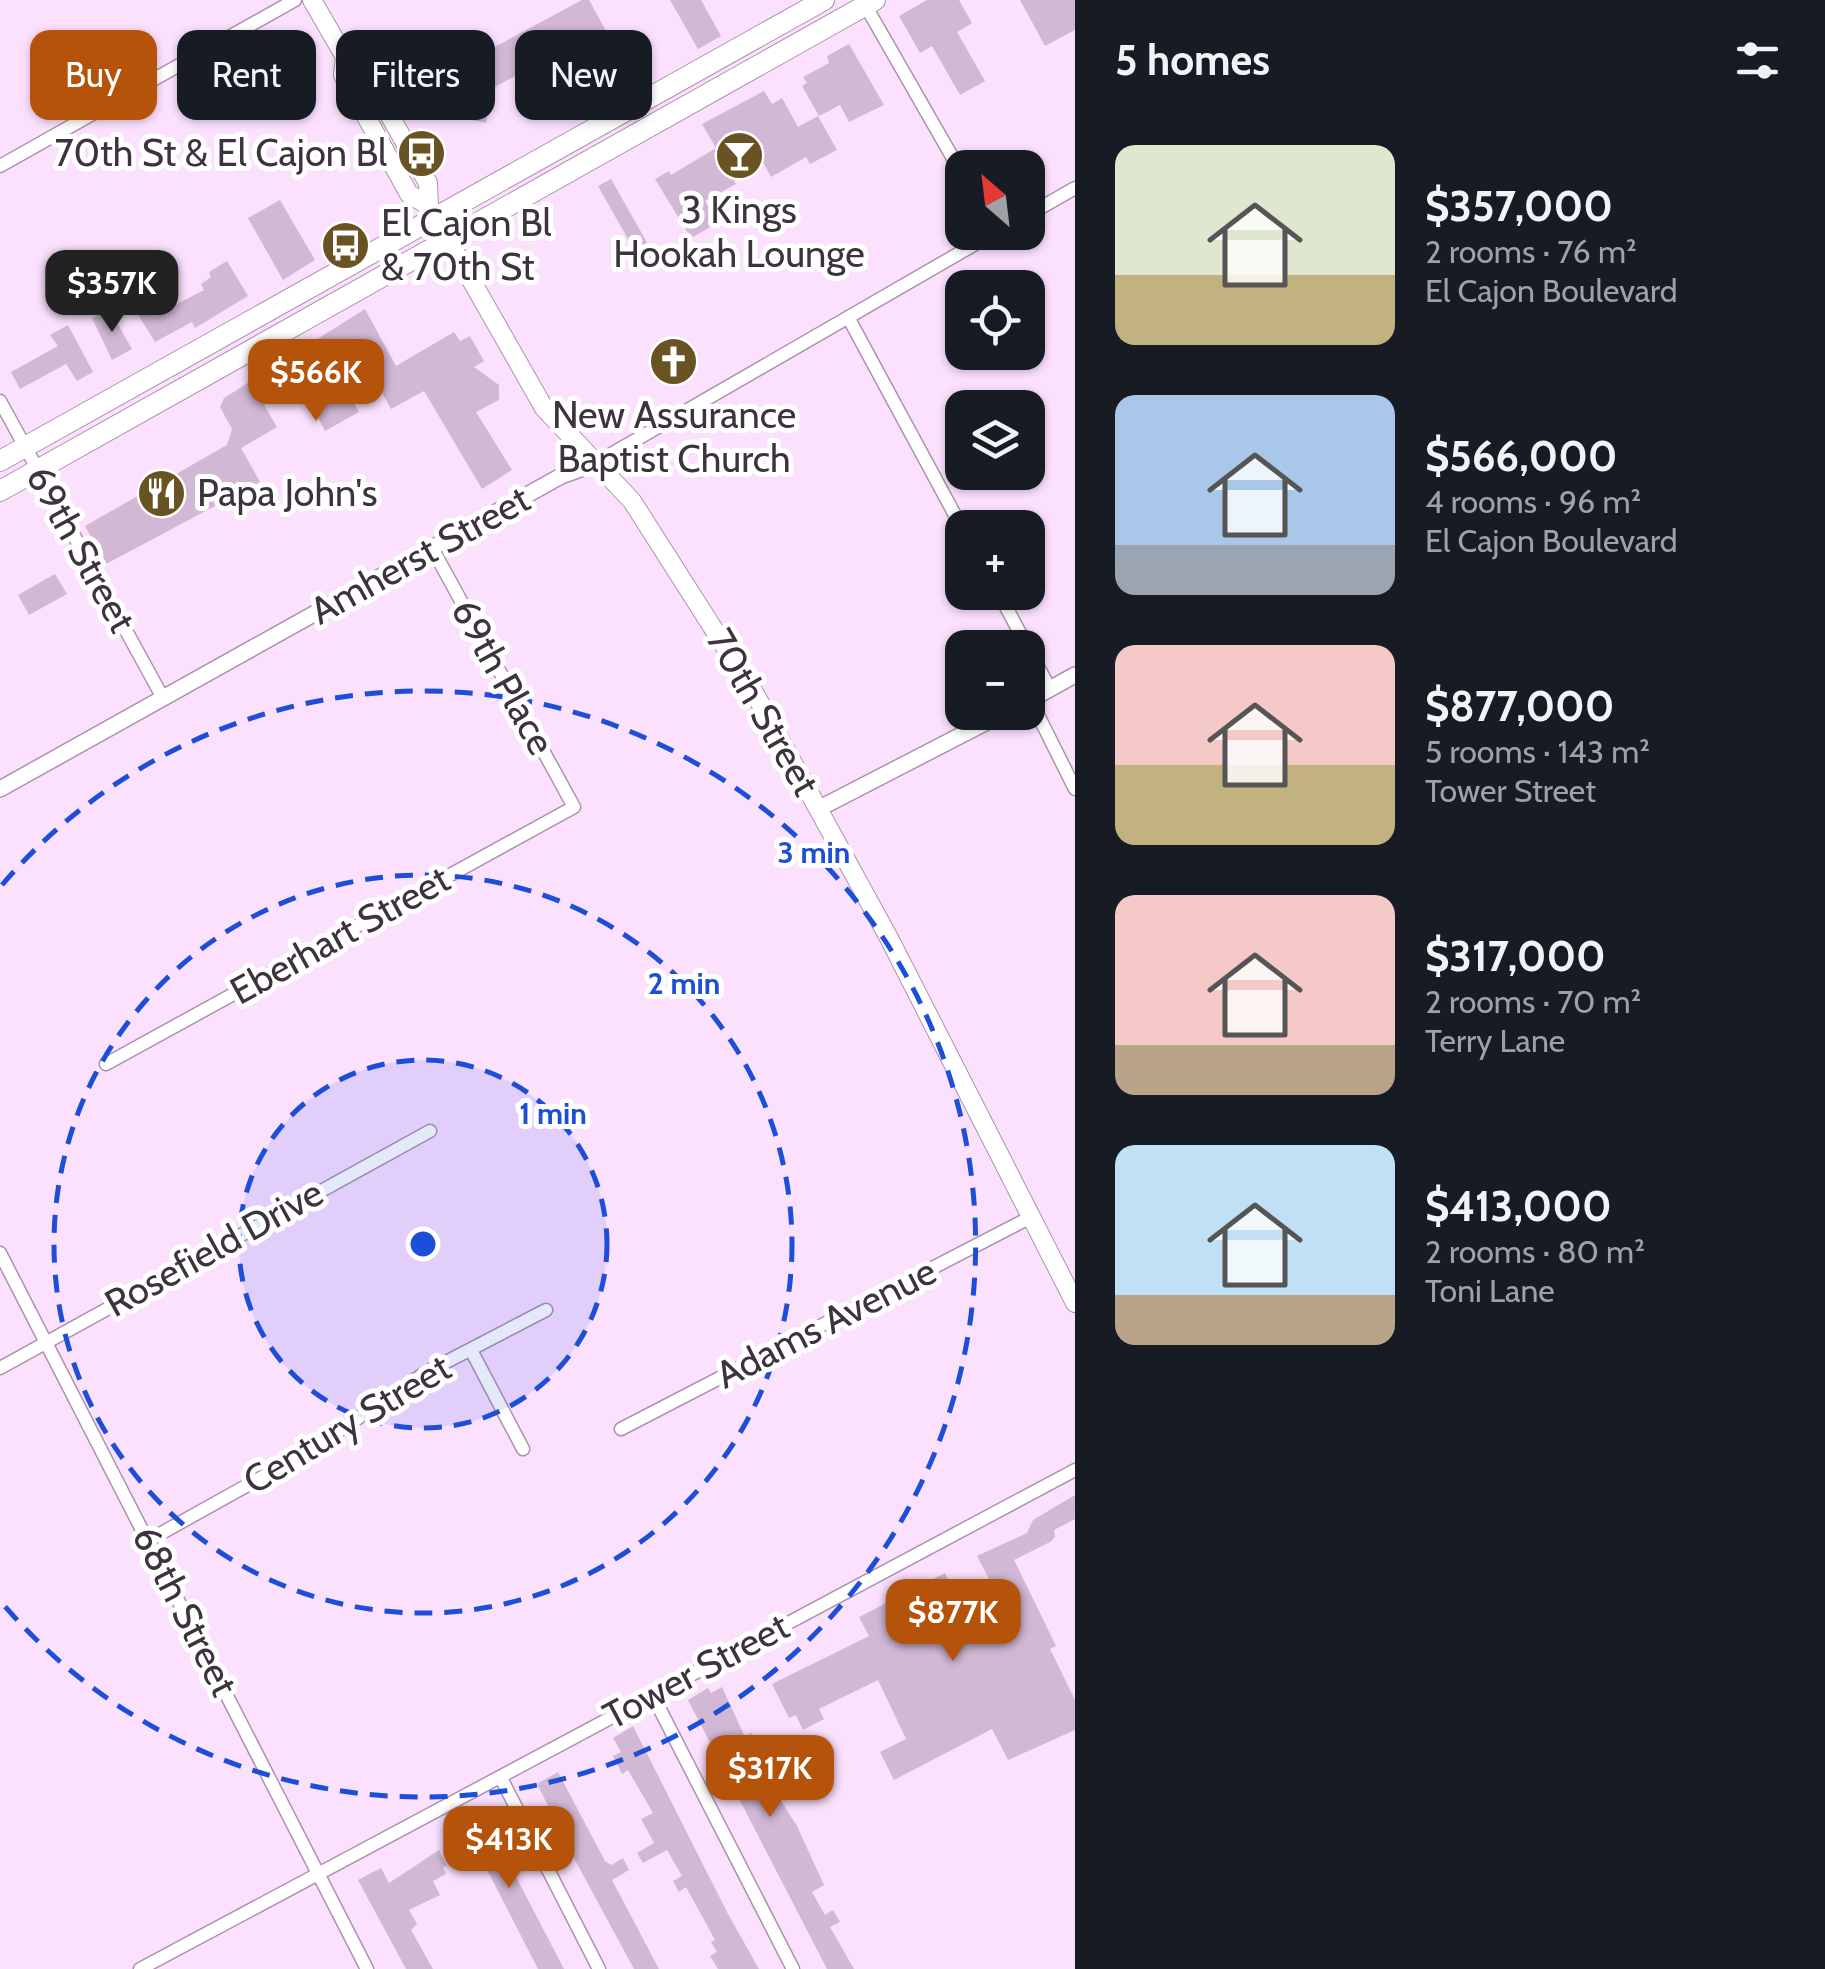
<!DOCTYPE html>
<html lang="en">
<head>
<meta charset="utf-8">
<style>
  :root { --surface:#171b24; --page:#20242c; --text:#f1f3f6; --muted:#9ea1a6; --accent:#b45309 }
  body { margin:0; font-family:Cabin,sans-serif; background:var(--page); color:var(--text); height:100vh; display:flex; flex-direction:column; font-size:38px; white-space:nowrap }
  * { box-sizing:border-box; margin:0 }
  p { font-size:32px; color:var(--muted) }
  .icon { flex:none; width:55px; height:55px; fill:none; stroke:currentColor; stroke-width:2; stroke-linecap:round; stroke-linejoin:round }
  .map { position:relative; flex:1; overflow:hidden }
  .drawer { display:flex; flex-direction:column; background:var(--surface); width:750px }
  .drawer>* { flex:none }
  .top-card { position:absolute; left:30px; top:30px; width:895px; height:90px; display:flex; gap:20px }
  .needle { width:65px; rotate:332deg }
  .buttons { position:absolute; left:945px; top:150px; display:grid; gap:20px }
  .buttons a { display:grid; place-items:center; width:100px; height:100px; border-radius:20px; background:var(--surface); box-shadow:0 2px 8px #0004; font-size:50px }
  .price { position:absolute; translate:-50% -85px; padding:0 22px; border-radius:20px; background:var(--accent); color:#fff; font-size:32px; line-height:65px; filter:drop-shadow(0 2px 5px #0008) }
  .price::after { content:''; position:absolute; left:50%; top:60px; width:30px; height:22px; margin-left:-15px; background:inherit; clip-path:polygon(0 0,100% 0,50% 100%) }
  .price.active { background:#222; color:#fff }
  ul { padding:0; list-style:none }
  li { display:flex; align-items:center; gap:30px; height:250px; padding:0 40px }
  li span { display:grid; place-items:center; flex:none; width:280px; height:200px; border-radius:20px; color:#555 }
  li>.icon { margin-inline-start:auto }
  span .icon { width:120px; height:120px; fill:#fffc; stroke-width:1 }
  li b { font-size:42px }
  h2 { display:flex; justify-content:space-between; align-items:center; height:120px; padding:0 40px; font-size:42px }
  .tag { padding:0 35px; border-radius:20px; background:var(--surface); box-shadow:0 2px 8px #0004; font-size:35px; line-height:90px }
  .tag.active { background:var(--accent); color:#fff }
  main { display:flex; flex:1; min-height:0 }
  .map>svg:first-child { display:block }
  .building { fill:#d2b8d5 }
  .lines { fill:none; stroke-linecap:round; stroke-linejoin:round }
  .minor-casing { stroke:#ab92ae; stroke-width:15 }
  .tertiary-casing { stroke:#ab92ae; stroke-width:18 }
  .secondary-casing { stroke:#ab92ae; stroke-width:20 }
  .primary-casing { stroke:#ab92ae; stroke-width:22 }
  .minor { stroke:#fff; stroke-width:12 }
  .tertiary { stroke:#fff; stroke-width:15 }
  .secondary { stroke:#fff; stroke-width:18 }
  .primary { stroke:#fff; stroke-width:20 }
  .ring { fill:none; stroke:#1d4ed8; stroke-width:5; stroke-dasharray:18 12 }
  .labels { text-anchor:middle; stroke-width:10; stroke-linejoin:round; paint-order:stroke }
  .poi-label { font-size:38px; fill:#3d333e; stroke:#fff }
  .street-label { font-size:38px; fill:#3d333e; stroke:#fff }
  .centre { fill:#1d4ed8; stroke:#fff; stroke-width:5 }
  .ring-label { font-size:30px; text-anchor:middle; font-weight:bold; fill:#1d4ed8; stroke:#fff; stroke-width:10; stroke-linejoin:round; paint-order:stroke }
</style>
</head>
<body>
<main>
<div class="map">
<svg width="1075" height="1969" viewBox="0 0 1075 1969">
  <rect width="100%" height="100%" fill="#fce1ff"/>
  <path class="building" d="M582,0H589L611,40L581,56L574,44L495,87L478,56Z
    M670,0H701L721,36L698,49Z
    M927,0H959L972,23L957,32L985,81L960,95L932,46L920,53L899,16Z
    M1020,0H1075V30L1045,46Z
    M447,36L454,48L401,81L397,74H392L388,57L409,46L413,53Z
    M849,44L884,105L849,122L840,105L819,116L802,86L807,83L803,77L829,63L827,56Z
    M450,86L491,95L486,123L444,114Z
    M764,91L772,104L782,98L798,127L818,116L837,150L810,164L806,157L771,177L756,149L725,165L736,184L705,201L718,223L691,238L655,179L669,171L671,175L716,148L702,124Z
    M611,179L658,262L645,269L598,186Z
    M280,200L315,260L283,280L248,218Z
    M227,261L248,296L195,328L192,322L155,342L132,305L163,287L173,306L204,290L201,284L211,277L209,272Z
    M109,309L132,349L112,360L92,318Z
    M365,309L396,366L454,332L460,341L470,336L484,361L474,367L499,385V400L476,412L512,470L482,489L424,391L391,409L364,360L337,374L359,412L325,431L300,384L264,405L277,427L241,448L260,482L106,564L85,526L227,445L232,429L220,407L224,398Z
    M68,325L93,372L77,381L66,364L20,389L11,372L58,346L50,335Z
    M55,574L67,594L29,615L18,595Z
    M1075,1495V1519L1054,1530L1055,1537L1050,1542L1014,1560L1056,1646L1050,1649L1075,1700V1730L1008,1760L992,1729L894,1780L880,1752L906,1739L878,1680L819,1709L824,1719L803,1730L796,1715L789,1718L772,1684L869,1636L859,1617L945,1573L965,1613L998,1596L977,1556L1027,1533L1033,1520Z
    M722,1687L745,1737L751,1733L768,1763L760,1768L797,1826L824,1885L812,1892L825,1915L833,1910L840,1922L830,1927L854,1969H827L688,1700L708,1688L711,1693Z
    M633,1726L728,1914L759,1969H718L710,1956L717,1952L711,1942L715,1940L686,1887L679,1892L673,1881L682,1876L667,1850L643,1863L637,1853L654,1843L641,1819L653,1813L628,1770L622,1774L613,1756L621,1752L613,1738Z
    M558,1772L605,1861L611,1865L623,1858L629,1870L612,1880L659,1969H634L575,1860L537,1784Z
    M477,1813L503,1852L564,1969H538L479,1854L473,1858L454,1826Z
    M439,1850L447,1866L443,1867L446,1874L433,1881L440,1895L409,1910L417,1924L411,1930L433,1969H406L358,1880L381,1868L389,1883Z"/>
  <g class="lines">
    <defs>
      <path id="minor" d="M864,3L962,174
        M0,166L295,0
        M1028,215L1075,188
        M848,317L962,528
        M0,401L163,698
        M594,464L996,232
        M998,592L1050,689
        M1030,699L1075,789
        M106,1064L574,807L432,548
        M0,1253L367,1969
        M471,1350L523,1449
        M0,1368L430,1131
        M621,1429L1031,1217
        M149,1540L309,1451L425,1373L546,1310
        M652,1694L793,1969
        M501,1778L599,1969
        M140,1969L1075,1470"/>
      <path id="tertiary" d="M1028,701L1075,675
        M0,789L561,476L594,464
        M820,808L1006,712"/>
      <path id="secondary" d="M312,0L345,57L361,65L428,183L429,206L544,408L632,501L755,694L889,938L1075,1303
        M345,57L343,75L409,194L429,206"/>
      <path id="primary" d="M0,461L824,0
        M0,491L875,0"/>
    </defs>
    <use href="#minor" class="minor-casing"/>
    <use href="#tertiary" class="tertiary-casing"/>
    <use href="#secondary" class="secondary-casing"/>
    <use href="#primary" class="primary-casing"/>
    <use href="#minor" class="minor"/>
    <use href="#tertiary" class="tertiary"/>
    <use href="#secondary" class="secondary"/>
    <use href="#primary" class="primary"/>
  </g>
  <circle cx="423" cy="1244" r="184" fill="#1d4ed8" fill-opacity=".12"/>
  <g class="ring">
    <circle cx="423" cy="1244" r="184"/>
    <circle cx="423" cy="1244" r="369"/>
    <path d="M2 885A553 553 0 1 1 2 1603"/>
  </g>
  <defs>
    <symbol id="bus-disc" viewBox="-11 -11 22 22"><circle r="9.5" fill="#6a5323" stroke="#fff"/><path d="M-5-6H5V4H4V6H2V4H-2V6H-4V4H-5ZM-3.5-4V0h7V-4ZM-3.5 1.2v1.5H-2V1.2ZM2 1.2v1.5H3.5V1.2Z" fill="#fff"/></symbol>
    <symbol id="bar-disc" viewBox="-11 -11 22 22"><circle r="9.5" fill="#6a5323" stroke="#fff"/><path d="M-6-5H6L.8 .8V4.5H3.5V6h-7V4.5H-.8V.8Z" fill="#fff"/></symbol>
    <symbol id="church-disc" viewBox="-11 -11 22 22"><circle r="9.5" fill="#6a5323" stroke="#fff"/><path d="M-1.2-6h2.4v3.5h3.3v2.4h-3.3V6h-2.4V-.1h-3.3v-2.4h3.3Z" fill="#fff"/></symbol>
    <symbol id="restaurant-disc" viewBox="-11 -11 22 22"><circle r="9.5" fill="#6a5323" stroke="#fff"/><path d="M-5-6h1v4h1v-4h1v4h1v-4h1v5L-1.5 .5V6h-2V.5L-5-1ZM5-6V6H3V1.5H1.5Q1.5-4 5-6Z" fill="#fff"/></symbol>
  </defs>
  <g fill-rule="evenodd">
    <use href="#bus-disc" x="394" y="126" width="55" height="55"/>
    <use href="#bar-disc" x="712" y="128" width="55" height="55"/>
    <use href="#bus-disc" x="318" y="218" width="55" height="55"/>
    <use href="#church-disc" x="646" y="334" width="55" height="55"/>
    <use href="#restaurant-disc" x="134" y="466" width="55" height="55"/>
  </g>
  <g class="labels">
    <g class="poi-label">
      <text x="387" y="166" text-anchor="end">70th St &amp; El Cajon Bl</text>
      <text x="739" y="223">3 Kings<tspan x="739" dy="44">Hookah Lounge</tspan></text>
      <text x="381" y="236" text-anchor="start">El Cajon Bl<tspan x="381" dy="44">&amp; 70th St</tspan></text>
      <text x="674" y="428">New Assurance<tspan x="674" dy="44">Baptist Church</tspan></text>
      <text x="197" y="506" text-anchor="start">Papa John's</text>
    </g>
    <g class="street-label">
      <text transform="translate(81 549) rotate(61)" y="13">69th Street</text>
      <text transform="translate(420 555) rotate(-29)" y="13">Amherst Street</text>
      <text transform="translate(503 677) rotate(61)" y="13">69th Place</text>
      <text transform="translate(763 712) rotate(60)" y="13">70th Street</text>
      <text transform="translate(340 935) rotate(-29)" y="13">Eberhart Street</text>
      <text transform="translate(214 1248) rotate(-29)" y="13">Rosefield Drive</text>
      <text transform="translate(826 1323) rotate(-27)" y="13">Adams Avenue</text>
      <text transform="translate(347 1424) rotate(-31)" y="13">Century Street</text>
      <text transform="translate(185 1611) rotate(63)" y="13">68th Street</text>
      <text transform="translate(696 1671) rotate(-28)" y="13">Tower Street</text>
    </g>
  </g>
  <circle cx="423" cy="1244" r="15" class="centre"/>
  <g class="ring-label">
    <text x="814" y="863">3 min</text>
    <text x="684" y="994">2 min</text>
    <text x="553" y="1124">1 min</text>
  </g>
</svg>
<div class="buttons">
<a><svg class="needle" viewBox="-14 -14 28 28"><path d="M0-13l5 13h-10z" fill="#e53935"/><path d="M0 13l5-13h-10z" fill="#9ea1a6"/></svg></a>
<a><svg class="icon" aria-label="locate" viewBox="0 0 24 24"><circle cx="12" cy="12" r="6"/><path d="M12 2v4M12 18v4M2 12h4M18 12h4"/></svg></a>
<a><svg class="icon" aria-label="layers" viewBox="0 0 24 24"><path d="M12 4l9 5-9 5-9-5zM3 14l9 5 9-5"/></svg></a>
<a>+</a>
<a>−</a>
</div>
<b class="price active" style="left:112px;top:335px">$357K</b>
<b class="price" style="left:316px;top:424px">$566K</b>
<b class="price" style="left:953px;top:1664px">$877K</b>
<b class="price" style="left:770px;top:1820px">$317K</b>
<b class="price" style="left:509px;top:1891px">$413K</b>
<div class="top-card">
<a class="tag active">Buy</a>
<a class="tag">Rent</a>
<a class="tag">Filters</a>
<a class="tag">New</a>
</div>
</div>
<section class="drawer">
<h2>5 homes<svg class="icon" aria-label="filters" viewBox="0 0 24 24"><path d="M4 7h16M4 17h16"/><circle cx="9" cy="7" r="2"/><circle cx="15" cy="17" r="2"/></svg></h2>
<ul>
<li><span style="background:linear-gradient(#dfe7d0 65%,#c2b280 0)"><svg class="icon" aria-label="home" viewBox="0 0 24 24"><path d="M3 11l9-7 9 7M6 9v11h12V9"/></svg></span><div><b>$357,000</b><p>2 rooms · 76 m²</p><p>El Cajon Boulevard</p></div></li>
<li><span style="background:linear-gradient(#a9c7e8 75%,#9aa5b1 0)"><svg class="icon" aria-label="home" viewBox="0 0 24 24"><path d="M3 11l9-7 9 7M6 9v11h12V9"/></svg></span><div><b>$566,000</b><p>4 rooms · 96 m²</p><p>El Cajon Boulevard</p></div></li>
<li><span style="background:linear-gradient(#f6c9c9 60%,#c2b280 0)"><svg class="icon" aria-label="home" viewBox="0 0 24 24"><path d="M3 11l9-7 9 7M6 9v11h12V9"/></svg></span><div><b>$877,000</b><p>5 rooms · 143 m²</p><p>Tower Street</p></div></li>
<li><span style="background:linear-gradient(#f6c9c9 75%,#b9a48a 0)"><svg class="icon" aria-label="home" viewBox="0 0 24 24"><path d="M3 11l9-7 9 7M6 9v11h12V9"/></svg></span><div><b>$317,000</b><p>2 rooms · 70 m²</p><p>Terry Lane</p></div></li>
<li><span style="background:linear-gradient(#bfe0f5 75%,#b9a48a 0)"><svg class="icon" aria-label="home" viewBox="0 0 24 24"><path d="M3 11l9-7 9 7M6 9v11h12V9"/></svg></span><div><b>$413,000</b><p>2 rooms · 80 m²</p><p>Toni Lane</p></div></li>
</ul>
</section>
</main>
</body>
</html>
